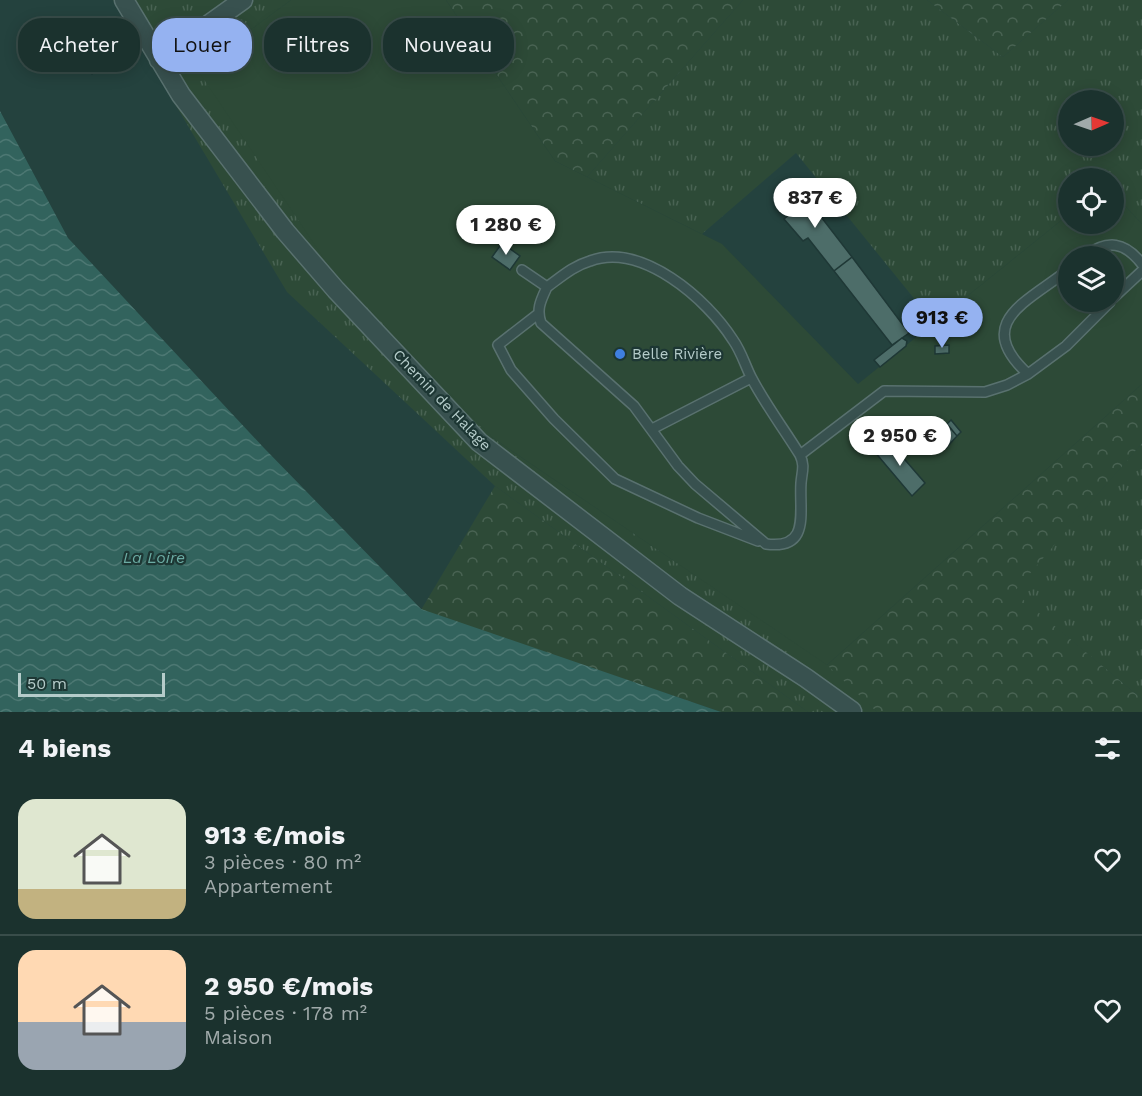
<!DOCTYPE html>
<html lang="fr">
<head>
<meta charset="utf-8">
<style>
  :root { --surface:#1b322e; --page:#243a36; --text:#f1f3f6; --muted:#a0aaaa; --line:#394d4a; --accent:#95b2f1 }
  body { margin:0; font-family:"Work Sans",sans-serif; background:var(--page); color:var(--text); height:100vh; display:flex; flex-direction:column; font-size:22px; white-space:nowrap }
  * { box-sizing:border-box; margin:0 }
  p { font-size:20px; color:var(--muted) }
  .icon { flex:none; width:33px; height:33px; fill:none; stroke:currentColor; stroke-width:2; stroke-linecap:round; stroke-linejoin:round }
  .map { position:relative; height:712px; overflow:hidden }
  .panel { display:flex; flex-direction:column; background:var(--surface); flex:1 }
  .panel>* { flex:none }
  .top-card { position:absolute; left:18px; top:18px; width:600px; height:54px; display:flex; gap:12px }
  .needle { width:39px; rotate:88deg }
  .buttons { position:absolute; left:1058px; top:90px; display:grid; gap:12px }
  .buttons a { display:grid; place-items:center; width:66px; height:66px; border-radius:50%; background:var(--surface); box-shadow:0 3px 15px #0003,0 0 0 2px var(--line); font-size:30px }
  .scale { position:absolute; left:18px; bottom:15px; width:147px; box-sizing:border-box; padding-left:6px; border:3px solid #b5ccca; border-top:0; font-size:16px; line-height:21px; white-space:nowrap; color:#b5ccca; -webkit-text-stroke:4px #1d3734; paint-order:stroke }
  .price { position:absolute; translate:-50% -51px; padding:0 14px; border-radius:21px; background:#fff; color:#222; font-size:20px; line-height:39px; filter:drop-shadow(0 2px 3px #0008) }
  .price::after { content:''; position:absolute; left:50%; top:36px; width:18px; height:14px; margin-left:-9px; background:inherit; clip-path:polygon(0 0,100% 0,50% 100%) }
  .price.on { background:var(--accent); color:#111 }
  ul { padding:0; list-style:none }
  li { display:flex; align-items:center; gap:18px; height:150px; padding:0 18px }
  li+li { border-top:2px solid var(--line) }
  li span { display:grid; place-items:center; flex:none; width:168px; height:120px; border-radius:18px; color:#555 }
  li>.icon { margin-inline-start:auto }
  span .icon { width:72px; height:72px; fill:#fffc; stroke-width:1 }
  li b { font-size:26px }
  h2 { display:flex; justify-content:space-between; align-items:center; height:72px; padding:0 18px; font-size:26px }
  .tag { padding:0 21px; border-radius:24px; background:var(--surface); box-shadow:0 3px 15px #0003,0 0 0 2px var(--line); font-size:21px; line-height:54px }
  .tag.on { background:var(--accent); color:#111 }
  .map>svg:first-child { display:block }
  .grass { fill:url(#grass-tufts); fill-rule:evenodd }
  .forest { fill:url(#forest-crowns) }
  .green { fill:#2d4a37; fill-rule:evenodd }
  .water { fill:url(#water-waves) }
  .building { fill:#4d6d69; stroke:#1f3836; stroke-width:1.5 }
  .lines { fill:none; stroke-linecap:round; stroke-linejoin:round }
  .service-casing { stroke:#59716f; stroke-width:12 }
  .minor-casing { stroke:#59716f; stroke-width:21 }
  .service { stroke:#38514f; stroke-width:9 }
  .minor { stroke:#38514f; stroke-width:18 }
  .shop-dot { fill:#3f7fe0; stroke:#1d3734; stroke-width:2 }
  .labels { text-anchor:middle; stroke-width:4.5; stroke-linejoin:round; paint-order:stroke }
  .poi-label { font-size:15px; fill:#b5ccca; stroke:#1d3734; text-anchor:start }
  .street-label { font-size:15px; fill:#b5ccca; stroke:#1d3734 }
  .water-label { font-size:16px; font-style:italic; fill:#6caca4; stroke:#1d3734 }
</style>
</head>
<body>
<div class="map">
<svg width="1142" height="712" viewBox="0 0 1142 712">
  <defs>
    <pattern id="grass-tufts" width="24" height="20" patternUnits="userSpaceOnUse" patternTransform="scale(1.5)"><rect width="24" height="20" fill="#2d4a37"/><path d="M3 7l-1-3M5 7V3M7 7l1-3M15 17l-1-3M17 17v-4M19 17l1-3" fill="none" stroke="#496353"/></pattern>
    <pattern id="forest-crowns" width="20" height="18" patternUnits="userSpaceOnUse" patternTransform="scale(1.5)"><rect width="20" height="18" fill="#2d4a37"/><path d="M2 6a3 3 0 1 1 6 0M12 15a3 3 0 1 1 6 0" fill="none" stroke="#496353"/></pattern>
    <pattern id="water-waves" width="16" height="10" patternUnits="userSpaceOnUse" patternTransform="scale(1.5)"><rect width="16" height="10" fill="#32635d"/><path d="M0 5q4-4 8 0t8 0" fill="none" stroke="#4d7873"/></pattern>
  </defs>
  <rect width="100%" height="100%" fill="#24423e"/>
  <path class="grass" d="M113,0H291L198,69L493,438L835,670L877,712H808L495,486L287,292Z
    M743,0H927L1003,57L1068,0H1142V224L1113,193V178H1068V215L934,323L796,153L702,234L587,177ZM1068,100H1113V146H1068Z
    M1142,443V699L1013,592Z"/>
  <path class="forest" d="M446,0H743L587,177L555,161Z
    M927,0H1068L1003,57Z
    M1142,384V443L1014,592L1142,699V712H877L827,665Z
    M495,486L808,712H721L421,610Z"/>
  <path class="green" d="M291,0H446L555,161L722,244L858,384L1068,215V224H1113V193L1142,224V384L827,665L493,438L333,272L197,69ZM1068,256H1113V302H1068Z"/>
  <path class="water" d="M0,111L68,238L264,448L421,609L721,712H0Z"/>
  <path class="building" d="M128,36L136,47L125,55L118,43Z
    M110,48L116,57L92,74L86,64Z
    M804,186L812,198L808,200L852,257L834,271L808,238L803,241L784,219L791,213L784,202Z
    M502,243L520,256L510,270L492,257Z
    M852,257L909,333L892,345L834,271Z
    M902,338L907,341L906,346L880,367L874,360Z
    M949,345V353L935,354V346Z
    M951,420L961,432L957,436L947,424Z
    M947,424L957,436L946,448L935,435Z
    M887,439L925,483L912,496L874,451Z"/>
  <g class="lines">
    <defs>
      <path id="service" d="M1085,256C1108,239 1125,242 1142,264
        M522,270L547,287C541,300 536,309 541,323L634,406L678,466L695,484L766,544C811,550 799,512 801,483C802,471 805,466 800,455L884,391L985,392L1007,385L1028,374L1066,346L1110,302
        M547,287C561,277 573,266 590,261C642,242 707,299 733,340C741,351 745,365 751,377C765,404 784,429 800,455
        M1113,298L1142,271
        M538,314L498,345L511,370L554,419L615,479L698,518L758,541
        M1028,374C972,323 1027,302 1068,270
        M652,429L751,378"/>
      <path id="minor" d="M124,0L181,95L285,231L336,290L479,442L680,596L806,678L852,711
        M159,60L243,0"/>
    </defs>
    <use href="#service" class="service-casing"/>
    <use href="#minor" class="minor-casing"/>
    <use href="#service" class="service"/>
    <use href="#minor" class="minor"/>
  </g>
  <circle class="shop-dot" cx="620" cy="354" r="6"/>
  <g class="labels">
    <g class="poi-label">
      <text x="632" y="359">Belle Rivière</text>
    </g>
    <g class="street-label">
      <text transform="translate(442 400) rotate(46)" y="5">Chemin de Halage</text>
    </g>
    <g class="water-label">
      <text x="154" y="563">La Loire</text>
    </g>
  </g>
</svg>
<div class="buttons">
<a><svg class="needle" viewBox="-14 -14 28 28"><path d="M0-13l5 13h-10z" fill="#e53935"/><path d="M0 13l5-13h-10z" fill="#a0aaaa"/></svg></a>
<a><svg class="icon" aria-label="locate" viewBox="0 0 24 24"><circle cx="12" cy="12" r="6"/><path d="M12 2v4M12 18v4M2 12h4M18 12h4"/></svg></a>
<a><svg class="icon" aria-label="layers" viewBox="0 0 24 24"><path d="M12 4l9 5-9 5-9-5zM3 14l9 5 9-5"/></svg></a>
</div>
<div class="scale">50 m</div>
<b class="price" style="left:815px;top:229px">837 €</b>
<b class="price" style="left:506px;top:256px">1 280 €</b>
<b class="price on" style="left:942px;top:349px">913 €</b>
<b class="price" style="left:900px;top:467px">2 950 €</b>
<div class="top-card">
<a class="tag">Acheter</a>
<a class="tag on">Louer</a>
<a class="tag">Filtres</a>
<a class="tag">Nouveau</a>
</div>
</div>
<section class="panel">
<h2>4 biens<svg class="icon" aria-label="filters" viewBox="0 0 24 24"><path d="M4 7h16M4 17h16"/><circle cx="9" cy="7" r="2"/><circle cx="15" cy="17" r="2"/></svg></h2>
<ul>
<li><span style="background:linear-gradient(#dfe7d0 75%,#c2b280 0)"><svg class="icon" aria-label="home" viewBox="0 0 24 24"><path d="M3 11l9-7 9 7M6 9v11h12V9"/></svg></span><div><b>913 €/mois</b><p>3 pièces · 80 m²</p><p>Appartement</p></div><svg class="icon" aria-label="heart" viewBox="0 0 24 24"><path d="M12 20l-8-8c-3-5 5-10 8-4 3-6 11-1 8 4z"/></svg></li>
<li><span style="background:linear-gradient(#ffd9b3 60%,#9aa5b1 0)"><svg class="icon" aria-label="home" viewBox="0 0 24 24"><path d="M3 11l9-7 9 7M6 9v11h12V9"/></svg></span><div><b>2 950 €/mois</b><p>5 pièces · 178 m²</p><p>Maison</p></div><svg class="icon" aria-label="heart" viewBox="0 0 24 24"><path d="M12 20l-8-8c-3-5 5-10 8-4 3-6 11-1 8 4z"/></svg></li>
</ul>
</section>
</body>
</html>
